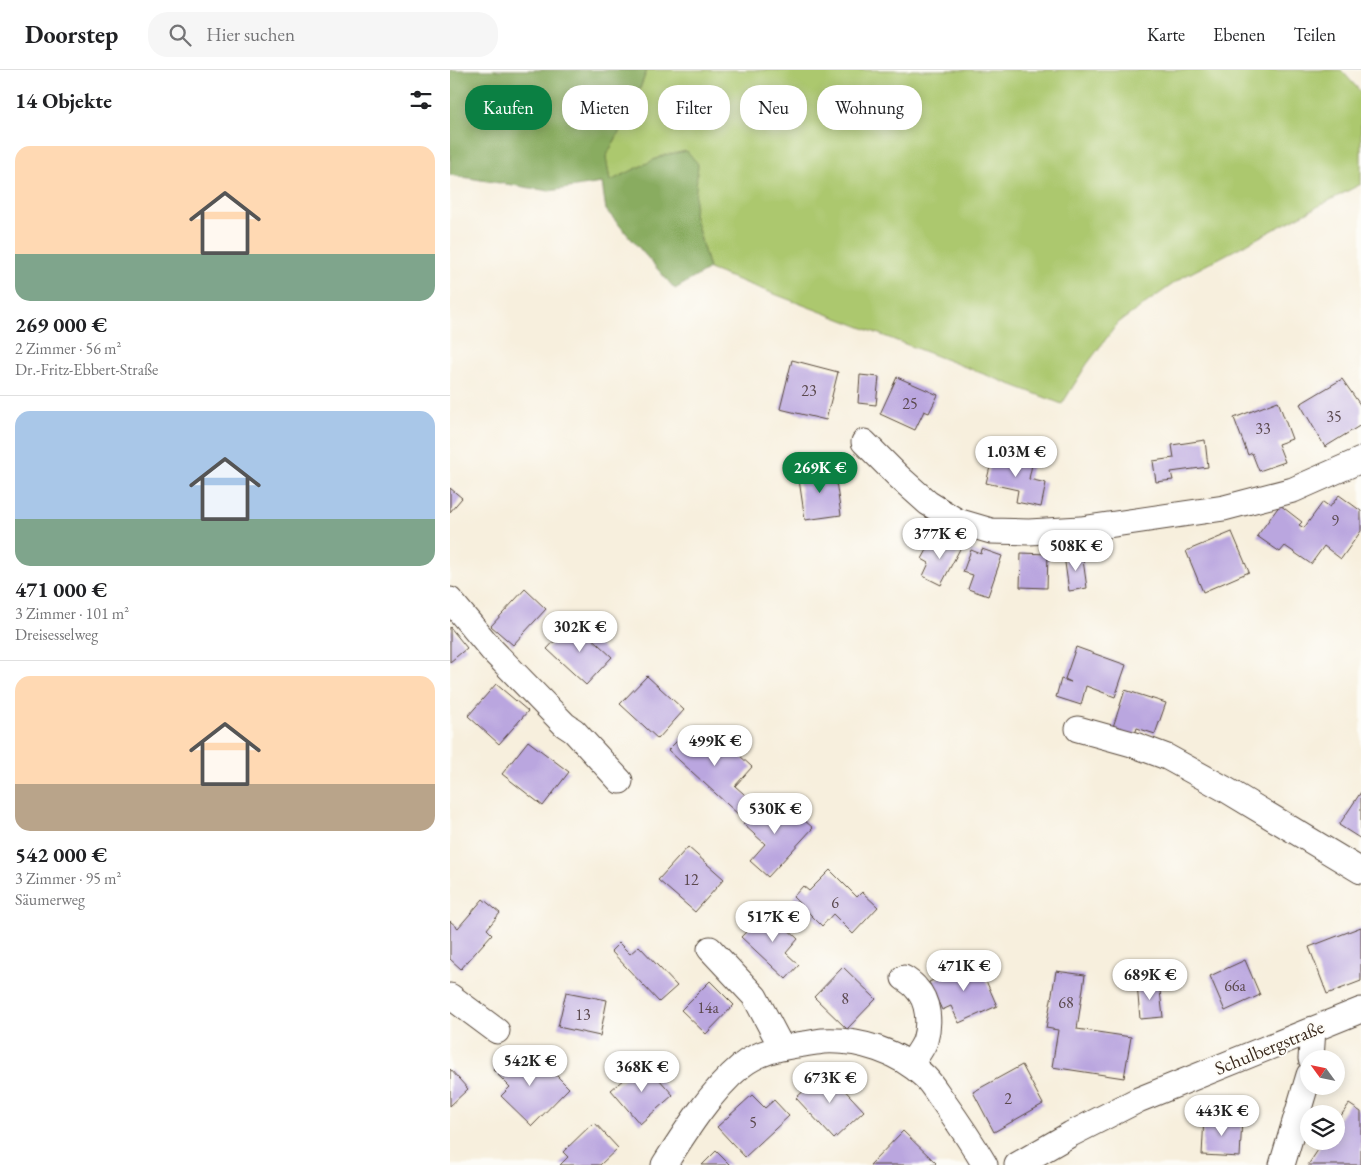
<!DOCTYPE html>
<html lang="de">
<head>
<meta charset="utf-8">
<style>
  :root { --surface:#fff; --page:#f6f6f6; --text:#202124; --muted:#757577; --line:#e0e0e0; --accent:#0b8043 }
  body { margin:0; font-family:"EB Garamond",serif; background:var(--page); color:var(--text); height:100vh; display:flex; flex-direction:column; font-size:19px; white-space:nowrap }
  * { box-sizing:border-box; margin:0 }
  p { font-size:16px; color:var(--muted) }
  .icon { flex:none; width:28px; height:28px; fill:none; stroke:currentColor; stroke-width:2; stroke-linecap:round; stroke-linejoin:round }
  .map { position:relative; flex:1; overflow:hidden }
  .drawer { display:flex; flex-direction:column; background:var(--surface); width:450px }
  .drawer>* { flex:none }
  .banner { position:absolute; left:15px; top:15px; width:475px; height:45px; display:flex; gap:10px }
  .needle { width:32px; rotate:303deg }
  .controls { position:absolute; left:850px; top:980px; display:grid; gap:10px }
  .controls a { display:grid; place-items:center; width:45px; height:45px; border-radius:50%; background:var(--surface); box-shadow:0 2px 12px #0003; font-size:25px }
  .price { position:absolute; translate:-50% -42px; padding:0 11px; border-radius:18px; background:#fff; color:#222; font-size:16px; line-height:32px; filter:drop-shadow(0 1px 2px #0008) }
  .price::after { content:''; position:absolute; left:50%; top:30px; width:15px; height:11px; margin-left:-8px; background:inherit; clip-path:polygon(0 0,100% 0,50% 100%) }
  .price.selected { background:var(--accent); color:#fff }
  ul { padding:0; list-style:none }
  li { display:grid; align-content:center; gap:10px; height:265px; padding:0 15px }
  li+li { border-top:1px solid var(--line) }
  li span { display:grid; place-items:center; height:155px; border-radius:15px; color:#555 }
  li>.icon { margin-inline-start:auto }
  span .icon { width:90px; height:90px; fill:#fffc; stroke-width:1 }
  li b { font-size:21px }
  h2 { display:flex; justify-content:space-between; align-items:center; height:60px; padding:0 15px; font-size:21px }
  .chip { padding:0 18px; border-radius:20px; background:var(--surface); box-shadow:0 2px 12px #0003; font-size:18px; line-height:45px }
  .chip.selected { background:var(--accent); color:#fff }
  header { display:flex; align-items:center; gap:30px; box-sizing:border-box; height:70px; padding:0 25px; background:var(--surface); border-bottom:1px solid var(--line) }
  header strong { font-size:24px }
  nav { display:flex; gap:28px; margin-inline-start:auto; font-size:18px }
  .search { width:350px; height:45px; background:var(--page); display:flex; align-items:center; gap:12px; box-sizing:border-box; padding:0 18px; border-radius:20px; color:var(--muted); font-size:19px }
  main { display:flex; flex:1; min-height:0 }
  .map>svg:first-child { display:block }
  .green { fill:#acc86e; stroke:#747946 }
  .forest { fill:#89ac61; stroke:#626b40 }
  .building { fill:#baa6df }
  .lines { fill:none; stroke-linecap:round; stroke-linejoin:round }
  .minor-casing { stroke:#57483b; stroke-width:27 }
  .minor { stroke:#fff; stroke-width:25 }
  .labels { text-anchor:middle; stroke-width:4; stroke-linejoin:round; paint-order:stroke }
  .number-label { font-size:16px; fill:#5b494e }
  .street-label { font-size:19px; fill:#3b2a1e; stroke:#fdfcf7 }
</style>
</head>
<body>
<header>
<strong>Doorstep</strong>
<div class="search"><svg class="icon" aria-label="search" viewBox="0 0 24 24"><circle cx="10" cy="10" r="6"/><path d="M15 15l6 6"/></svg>Hier suchen</div>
<nav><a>Karte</a><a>Ebenen</a><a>Teilen</a></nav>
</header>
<main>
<section class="drawer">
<h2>14 Objekte<svg class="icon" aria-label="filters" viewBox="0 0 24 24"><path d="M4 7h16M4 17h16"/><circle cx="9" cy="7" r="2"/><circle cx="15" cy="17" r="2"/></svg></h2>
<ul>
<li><span style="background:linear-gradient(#ffd9b3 70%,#7fa58c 0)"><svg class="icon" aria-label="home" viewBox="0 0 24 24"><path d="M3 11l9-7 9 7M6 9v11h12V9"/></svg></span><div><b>269 000 €</b><p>2 Zimmer · 56 m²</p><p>Dr.-Fritz-Ebbert-Straße</p></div></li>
<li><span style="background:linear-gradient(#a9c7e8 70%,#7fa58c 0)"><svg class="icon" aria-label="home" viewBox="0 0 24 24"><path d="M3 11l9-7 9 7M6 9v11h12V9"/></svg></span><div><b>471 000 €</b><p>3 Zimmer · 101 m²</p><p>Dreisesselweg</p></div></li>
<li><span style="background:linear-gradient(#ffd9b3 70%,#b9a48a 0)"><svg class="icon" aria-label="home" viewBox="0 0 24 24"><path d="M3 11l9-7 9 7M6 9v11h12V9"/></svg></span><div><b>542 000 €</b><p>3 Zimmer · 95 m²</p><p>Säumerweg</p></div></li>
</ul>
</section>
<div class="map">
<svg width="911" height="1095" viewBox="0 0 911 1095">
  <rect width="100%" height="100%" fill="#fdfcf7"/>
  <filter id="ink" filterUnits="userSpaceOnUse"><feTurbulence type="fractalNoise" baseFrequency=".02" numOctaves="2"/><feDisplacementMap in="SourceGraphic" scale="10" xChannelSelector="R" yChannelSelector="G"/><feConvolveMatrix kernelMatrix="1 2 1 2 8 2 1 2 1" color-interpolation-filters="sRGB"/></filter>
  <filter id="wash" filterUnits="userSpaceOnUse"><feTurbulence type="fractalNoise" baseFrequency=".0096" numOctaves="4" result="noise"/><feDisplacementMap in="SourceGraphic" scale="20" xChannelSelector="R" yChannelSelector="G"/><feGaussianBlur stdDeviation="1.12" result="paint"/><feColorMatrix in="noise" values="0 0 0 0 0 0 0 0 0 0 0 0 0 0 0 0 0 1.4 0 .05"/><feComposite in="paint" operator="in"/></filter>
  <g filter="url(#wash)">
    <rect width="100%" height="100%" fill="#f7efdd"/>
    <path class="green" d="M197,0H891L911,22V114L733,207L668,253L637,294L612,334L259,199L244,144L247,94L214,85L160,112L156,87L184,34Z"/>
    <path class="forest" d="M0,0H197L184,34L156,87L160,111L214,85L237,81L248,94L244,144L259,199L225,219L156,140L152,113L99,121L0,105Z"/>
    <g id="blocks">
      <path class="building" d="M342,290L388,302L376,350L330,339Z
        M410,305L429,307L426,335L408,333Z
        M447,307L488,325L479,343L474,341L465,360L430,344Z
        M892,309L911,336V355L875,377L850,334Z
        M828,331L842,369L828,374L835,392L809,401L802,383L798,385L784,348Z
        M755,370L758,397L721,402L723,410L706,412L703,391L724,388L722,375Z
        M544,381L583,390L579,409L596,413L591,437L566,432L568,420L536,413Z
        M384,398L391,445L355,450L348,403Z
        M0,418L12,428L0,442Z
        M889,425L911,441V461L891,489L874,476L861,494L835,476L830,482L807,466L830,435L852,452L849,455L854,458L873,432L880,437Z
        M782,462L799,502L753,522L736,481Z
        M493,468L511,477L491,515L473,506L479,493L472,489L483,469L490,473Z
        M532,479L552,486L538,526L518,519L523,505L513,502L521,480L531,484Z
        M571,483L598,484L597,518L570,517Z
        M632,483L637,518L619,521L614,486Z
        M75,519L96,539L63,575L41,556Z
        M123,551L162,587L136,615L97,579Z
        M0,557L17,578L0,592Z
        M626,577L676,595L665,627L636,616L631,635L606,627L611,609L621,612L615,609Z
        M197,606L234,640L208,669L170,634Z
        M46,614L78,641L49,674L18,646Z
        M675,620L716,633L705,664L687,658L684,667L662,660Z
        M261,659L302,697L285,716L302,731L289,745L218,680L234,664L247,675Z
        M78,671L119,702L93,736L52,704Z
        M911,722V769L889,755Z
        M317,727L338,747L344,741L363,758L318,807L300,791L315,774L293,754Z
        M238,777L274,809L245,842L208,810Z
        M380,800L407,827L412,822L428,837L403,864L383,844L372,856L343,827L353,816L359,821Z
        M33,829L50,843L37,859L42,864L11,899L0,889V851L8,858Z
        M317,840L348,869L336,883L349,895L336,909L291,867Z
        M911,857V911L877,924L859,877Z
        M169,873L180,884L189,876L227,916L209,932L161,881Z
        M527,890L547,936L509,953L501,936L492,940L479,912Z
        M795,890L810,925L775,941L760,906Z
        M393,897L426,929L397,959L364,927Z
        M606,901L635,905L627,959L681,967L674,1008L602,997L608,960L596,958Z
        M260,911L284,935L256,964L231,940Z
        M709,912L713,947L690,949L687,914Z
        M116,922L157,930L150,966L108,957Z
        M60,982L77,999L89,988L119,1018L82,1056L51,1026L60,1017L43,1000Z
        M194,992L223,1025L190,1054L161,1020Z
        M572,995L593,1034L544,1062L523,1022Z
        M0,999L18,1019L0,1036Z
        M376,1000L414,1041L384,1069L346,1028Z
        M302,1025L315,1038L324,1030L339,1046L295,1087L267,1057Z
        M899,1034L911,1042V1095H858L874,1071H886V1053Z
        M754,1047L792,1049L790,1087L752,1085Z
        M144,1052L168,1078L150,1095H110L118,1087L113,1082Z
        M453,1061L486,1093L484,1095H420Z
        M266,1081L280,1095H252Z"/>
    </g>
  </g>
  <g filter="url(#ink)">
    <use href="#blocks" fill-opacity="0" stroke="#57483b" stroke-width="1"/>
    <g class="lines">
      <defs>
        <path id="minor" d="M414,372L449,407L478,433L507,451L541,461L579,462L631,459L774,438L843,420L911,390
          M0,530L42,580L115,655L124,661L170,711
          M628,659L682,674L717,687L775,719L911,801
          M260,879L305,927L332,978
          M454,908C458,911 463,914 466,918C479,931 480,954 475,971C472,979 465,987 461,995
          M0,926L47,961
          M861,989L863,959
          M214,1095C235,1062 260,1022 291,996C307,983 327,978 347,975C356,974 365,972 373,971C409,969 450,982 475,1007C482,1014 487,1023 493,1031C508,1052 522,1073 535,1095
          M567,1095L621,1064L688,1030L911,940
          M832,1095L859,1005"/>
      </defs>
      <use href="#minor" class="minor-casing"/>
      <use href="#minor" class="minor"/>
    </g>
  </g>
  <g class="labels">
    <g class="number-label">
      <text x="359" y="326">23</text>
      <text x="460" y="339">25</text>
      <text x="884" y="352">35</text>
      <text x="813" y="364">33</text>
      <text x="885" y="456">9</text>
      <text x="241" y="815">12</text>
      <text x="385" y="838">6</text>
      <text x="785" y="921">66a</text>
      <text x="395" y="934">8</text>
      <text x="616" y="938">68</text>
      <text x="258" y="943">14a</text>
      <text x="133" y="950">13</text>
      <text x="558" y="1034">2</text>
      <text x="303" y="1058">5</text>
    </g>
    <g class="street-label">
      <text transform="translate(819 977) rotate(-22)" y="7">Schulbergstraße</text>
    </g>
  </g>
</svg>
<div class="controls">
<a><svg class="needle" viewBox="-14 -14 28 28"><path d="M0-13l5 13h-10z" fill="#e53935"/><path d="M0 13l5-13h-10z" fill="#757577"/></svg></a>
<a><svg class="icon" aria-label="layers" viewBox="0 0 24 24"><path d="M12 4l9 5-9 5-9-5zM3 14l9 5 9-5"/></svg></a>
</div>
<b class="price" style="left:566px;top:408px">1.03M €</b>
<b class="price selected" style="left:370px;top:424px">269K €</b>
<b class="price" style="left:490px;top:490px">377K €</b>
<b class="price" style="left:626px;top:502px">508K €</b>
<b class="price" style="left:130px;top:583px">302K €</b>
<b class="price" style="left:265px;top:697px">499K €</b>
<b class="price" style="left:325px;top:765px">530K €</b>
<b class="price" style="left:323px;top:873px">517K €</b>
<b class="price" style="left:514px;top:922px">471K €</b>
<b class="price" style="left:700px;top:931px">689K €</b>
<b class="price" style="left:80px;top:1017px">542K €</b>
<b class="price" style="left:192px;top:1023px">368K €</b>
<b class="price" style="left:380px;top:1034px">673K €</b>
<b class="price" style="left:772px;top:1067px">443K €</b>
<div class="banner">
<a class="chip selected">Kaufen</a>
<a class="chip">Mieten</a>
<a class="chip">Filter</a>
<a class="chip">Neu</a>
<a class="chip">Wohnung</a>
</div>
</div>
</main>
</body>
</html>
